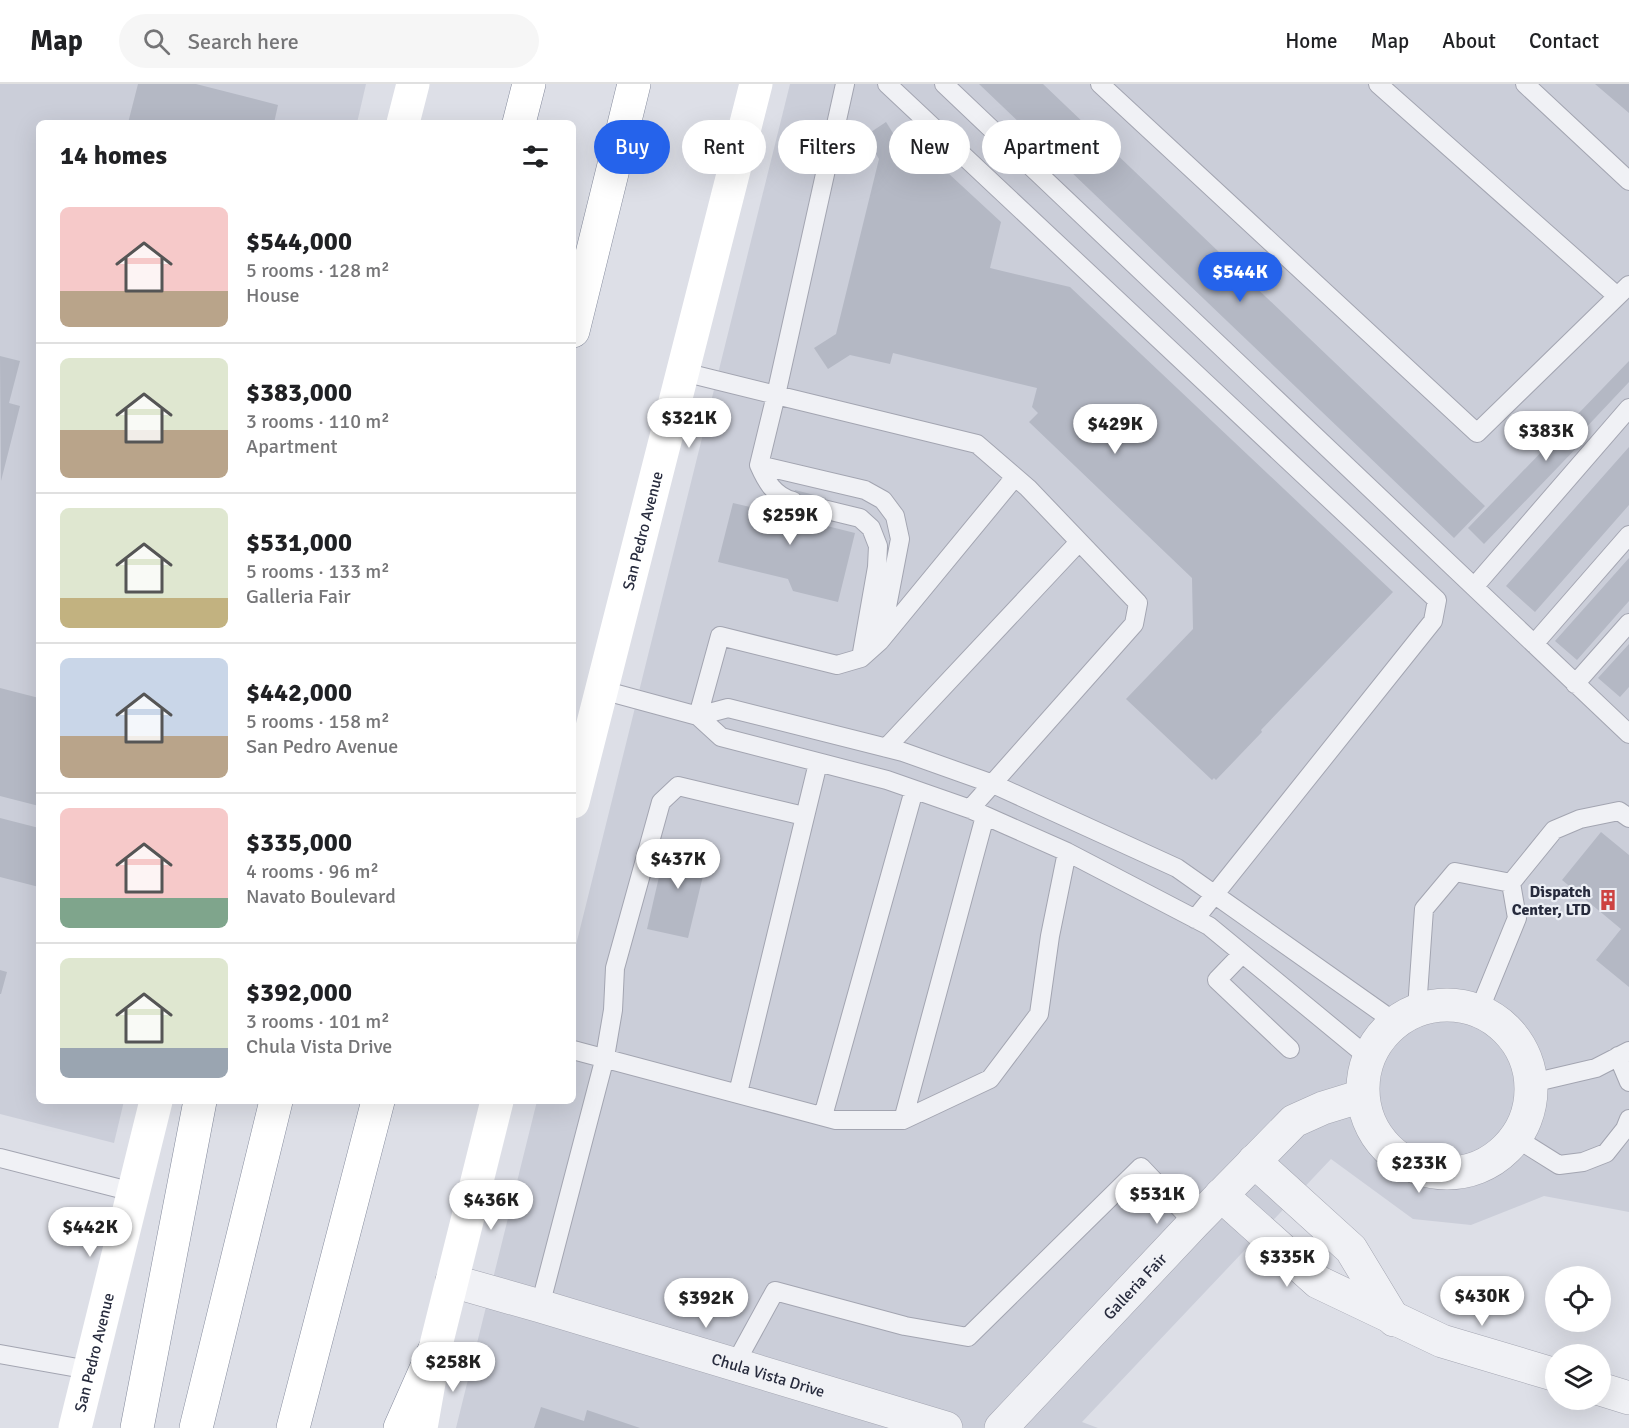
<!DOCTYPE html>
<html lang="en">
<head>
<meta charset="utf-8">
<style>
  :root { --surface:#fff; --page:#f6f6f6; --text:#202124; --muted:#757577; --line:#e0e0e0; --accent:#2563eb }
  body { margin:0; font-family:Signika,sans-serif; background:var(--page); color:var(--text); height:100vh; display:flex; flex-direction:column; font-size:22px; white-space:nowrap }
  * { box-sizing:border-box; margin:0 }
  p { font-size:20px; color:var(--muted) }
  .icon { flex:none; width:33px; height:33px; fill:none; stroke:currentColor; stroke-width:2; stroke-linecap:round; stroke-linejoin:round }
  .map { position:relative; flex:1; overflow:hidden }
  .details { position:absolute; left:36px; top:36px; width:540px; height:984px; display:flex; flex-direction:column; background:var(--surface); border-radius:9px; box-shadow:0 6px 24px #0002 }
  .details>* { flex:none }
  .hud { position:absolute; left:594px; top:36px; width:570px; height:54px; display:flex; gap:12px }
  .tools { position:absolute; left:1545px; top:1182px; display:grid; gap:12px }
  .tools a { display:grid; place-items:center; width:66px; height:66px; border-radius:50%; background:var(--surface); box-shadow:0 6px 24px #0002; font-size:30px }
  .price { position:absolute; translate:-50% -51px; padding:0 14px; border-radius:21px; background:#fff; color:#222; font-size:20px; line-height:39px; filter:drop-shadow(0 2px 3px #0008) }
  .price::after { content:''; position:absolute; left:50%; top:36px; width:18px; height:14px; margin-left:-9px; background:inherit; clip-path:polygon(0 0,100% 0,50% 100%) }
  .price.active { background:var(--accent); color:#fff }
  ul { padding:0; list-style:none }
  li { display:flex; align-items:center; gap:18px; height:150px; padding:0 24px }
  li+li { border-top:2px solid var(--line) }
  li span { display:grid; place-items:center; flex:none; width:168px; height:120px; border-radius:9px; color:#555 }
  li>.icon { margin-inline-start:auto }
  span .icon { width:72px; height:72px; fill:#fffc; stroke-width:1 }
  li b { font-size:26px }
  h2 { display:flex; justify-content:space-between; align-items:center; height:72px; padding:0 24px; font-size:26px }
  .pill { padding:0 21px; border-radius:27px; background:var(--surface); box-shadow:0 6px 24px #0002; font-size:21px; line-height:54px }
  .pill.active { background:var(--accent); color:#fff }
  header { display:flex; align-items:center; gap:36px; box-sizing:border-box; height:84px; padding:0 30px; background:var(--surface); border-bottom:2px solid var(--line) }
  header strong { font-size:28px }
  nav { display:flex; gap:33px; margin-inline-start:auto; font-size:21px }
  .search { width:420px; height:54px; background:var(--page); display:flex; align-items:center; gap:15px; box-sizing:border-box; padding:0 21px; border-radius:33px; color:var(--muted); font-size:22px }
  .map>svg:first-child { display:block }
  .built { fill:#cbced9 }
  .building { fill:#b4b8c4 }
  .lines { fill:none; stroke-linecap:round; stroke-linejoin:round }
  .lane-casing { stroke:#a3a5b1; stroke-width:20 }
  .street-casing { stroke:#a3a5b1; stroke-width:34 }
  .highway-casing { stroke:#858b9d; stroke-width:34 }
  .lane { stroke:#f0f1f5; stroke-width:18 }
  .street { stroke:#f0f1f5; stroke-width:33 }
  .secondary { stroke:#fff; stroke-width:33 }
  .highway { stroke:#fff; stroke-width:33 }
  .labels { text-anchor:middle; stroke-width:4.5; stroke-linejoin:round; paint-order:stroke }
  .street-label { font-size:16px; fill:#272b3d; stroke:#eceff5 }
  .poi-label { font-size:16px; font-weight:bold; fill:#272b3d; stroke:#eceff5; text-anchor:end }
</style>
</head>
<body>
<header>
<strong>Map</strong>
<div class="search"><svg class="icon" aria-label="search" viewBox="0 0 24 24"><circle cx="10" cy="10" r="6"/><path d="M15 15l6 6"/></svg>Search here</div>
<nav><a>Home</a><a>Map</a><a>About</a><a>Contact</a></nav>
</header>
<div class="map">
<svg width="1629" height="1344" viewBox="0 0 1629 1344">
  <rect width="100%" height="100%" fill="#dddfe7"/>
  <path class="built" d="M0,0H366L357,39H39V1017H124L114,1059L0,1030Z
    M790,0H1629V1128L1544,1112L1471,1141L1413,1135L1331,1075L1082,1338L1098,1344H456L537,1017H573V873Z"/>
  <path class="building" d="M138,0H196L278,21L274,39H128Z
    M979,0H1043L1485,422L1454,454Z
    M1595,0H1629V29Z
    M886,38L901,62L919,66L915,81L948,89L1001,138L990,184L1070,203L1393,508L1261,646L1262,648L1216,696L1214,694L1212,696L1126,615L1193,545L1192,494L1029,338L1038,329L1032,323L1037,304L893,269L890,280L850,271L828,285L814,264L836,250L879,75L865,52Z
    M0,272L20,277L9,319L20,322L1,397Z
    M1629,277V298L1580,350L1585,355L1484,460L1468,444Z
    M1629,363V421L1535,528L1506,502Z
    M795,406L826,414L819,440L855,449L838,518L793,507L788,495L718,478L733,419L789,432Z
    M1629,474V517L1577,576L1555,557Z
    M1629,560V603L1620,613L1598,594Z
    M0,604L39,614V722L0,712Z
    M0,734L39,744V803L0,793Z
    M1601,748L1629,771V903L1596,876L1621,845L1562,796Z
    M667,758L709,767L688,854L647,845Z
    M0,886L7,888L1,910H0Z
    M541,1323L584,1337L587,1326L640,1344H534Z"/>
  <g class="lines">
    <defs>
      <path id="lane" d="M845,0L776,311L977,360L1028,404L1138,519L1134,540L970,725
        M887,0L1437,516L1433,537L1195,835
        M944,0L1629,650
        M1100,0L1477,349L1629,201
        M1378,0L1617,212
        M1525,0L1629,97
        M683,288L776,311L759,381L865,406L883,416L895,432L900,455L881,554
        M759,381C766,397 774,412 793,417
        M823,425L860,434L871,444L878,462L877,483L861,574
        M1474,503L1629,324
        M1534,560L1629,451
        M1575,600L1629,539
        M602,606L698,632L721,653L887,696L970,725L1067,768L1209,842L1368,973
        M698,632L728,624L903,668L993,700L1177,784L1395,938
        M698,632L720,552L837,581L861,574L880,557L1015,393
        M886,664L1079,458
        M1242,870L1217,896L1290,965
        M1417,925L1424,825L1455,788L1511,799
        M1479,927L1517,834L1511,799L1554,746L1580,735L1619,727L1629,734
        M573,966L836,1036H903L990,995L1039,930L1050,852L1067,768
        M1618,972L1629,998
        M1532,999L1596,984L1629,967
        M738,1009L818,679
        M823,1032L914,706
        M903,1036L985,732
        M1516,1054L1559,1081L1583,1078L1606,1069L1625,1045L1629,1035
        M0,1074L133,1108
        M540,1222L605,973L613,926L615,884L661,718L678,702L804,732
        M0,1270L89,1286
        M735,1280L775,1207L905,1242L968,1253L1141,1083L1194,1139"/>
      <g id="street">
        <circle cx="1447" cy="1005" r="84"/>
        <path d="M1254,1077L1351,1165L1394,1236"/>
        <path d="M1221,1111L1318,1198L1442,1257L1556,1291"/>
        <path id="s1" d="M452,1197L540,1222L946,1344"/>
        <path d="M1600,1305L1629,1314"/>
        <path id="s2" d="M1001,1344L1194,1139L1294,1037L1323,1024L1362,1012"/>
      </g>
      <path id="highway" d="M519,39L529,0
        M573,247L634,0
        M137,1344L200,1017
        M196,1344L276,1017
        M293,1344L378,1017
        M400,1344L435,1265"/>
    </defs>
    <use href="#lane" class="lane-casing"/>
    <use href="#street" class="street-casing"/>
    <use href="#highway" class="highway-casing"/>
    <use href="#lane" class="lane"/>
    <use href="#street" class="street"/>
    <g class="secondary">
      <path d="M403,39L413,0"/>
      <path id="s3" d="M573,718L756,0"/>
      <path id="s4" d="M75,1344L156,1017"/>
      <path d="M421,1344L435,1265L497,1017"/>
    </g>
    <use href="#highway" class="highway"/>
  </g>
  <defs>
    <symbol id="building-bare" viewBox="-9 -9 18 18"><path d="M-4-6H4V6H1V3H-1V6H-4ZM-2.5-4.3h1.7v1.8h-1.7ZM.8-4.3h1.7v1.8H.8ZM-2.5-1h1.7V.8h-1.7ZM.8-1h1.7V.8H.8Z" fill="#cd4241" stroke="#eceff5" stroke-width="2.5" paint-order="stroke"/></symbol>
  </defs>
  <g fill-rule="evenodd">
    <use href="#building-bare" x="1593" y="801" width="30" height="30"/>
  </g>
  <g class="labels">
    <g class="street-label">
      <text dy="6" stroke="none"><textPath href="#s3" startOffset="280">San Pedro Avenue</textPath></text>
      <text dy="6" stroke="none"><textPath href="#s2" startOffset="195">Galleria Fair</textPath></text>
      <text dy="6" stroke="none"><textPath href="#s4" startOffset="78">San Pedro Avenue</textPath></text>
      <text dy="6" stroke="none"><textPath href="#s1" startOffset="330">Chula Vista Drive</textPath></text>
    </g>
    <g class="poi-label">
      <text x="1591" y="813">Dispatch<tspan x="1591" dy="18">Center, LTD</tspan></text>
    </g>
  </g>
</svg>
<div class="tools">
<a><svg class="icon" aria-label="locate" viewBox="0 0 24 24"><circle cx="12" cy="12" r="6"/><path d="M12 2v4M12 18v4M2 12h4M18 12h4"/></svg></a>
<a><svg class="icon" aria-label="layers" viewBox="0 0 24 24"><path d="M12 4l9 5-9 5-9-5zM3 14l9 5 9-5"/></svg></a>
</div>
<b class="price active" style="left:1240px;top:219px">$544K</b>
<b class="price" style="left:689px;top:365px">$321K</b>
<b class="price" style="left:1115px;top:371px">$429K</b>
<b class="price" style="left:1546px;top:378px">$383K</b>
<b class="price" style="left:790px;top:462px">$259K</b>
<b class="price" style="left:678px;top:806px">$437K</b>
<b class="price" style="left:1419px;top:1110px">$233K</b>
<b class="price" style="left:1157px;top:1141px">$531K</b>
<b class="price" style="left:491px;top:1147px">$436K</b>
<b class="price" style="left:90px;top:1174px">$442K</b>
<b class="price" style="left:1287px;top:1204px">$335K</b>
<b class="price" style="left:1482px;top:1243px">$430K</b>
<b class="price" style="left:706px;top:1245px">$392K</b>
<b class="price" style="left:453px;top:1309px">$258K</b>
<div class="hud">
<a class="pill active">Buy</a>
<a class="pill">Rent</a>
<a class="pill">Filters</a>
<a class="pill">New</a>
<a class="pill">Apartment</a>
</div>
<section class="details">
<h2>14 homes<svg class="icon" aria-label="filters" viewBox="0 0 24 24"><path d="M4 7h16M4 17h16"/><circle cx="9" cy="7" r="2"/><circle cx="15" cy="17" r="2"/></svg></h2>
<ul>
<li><span style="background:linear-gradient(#f6c9c9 70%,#b9a48a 0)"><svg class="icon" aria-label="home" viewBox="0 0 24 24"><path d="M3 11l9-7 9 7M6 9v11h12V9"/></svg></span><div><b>$544,000</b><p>5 rooms · 128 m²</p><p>House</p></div></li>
<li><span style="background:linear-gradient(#dfe7d0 60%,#b9a48a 0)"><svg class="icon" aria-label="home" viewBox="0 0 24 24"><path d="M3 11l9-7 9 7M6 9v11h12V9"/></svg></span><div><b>$383,000</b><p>3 rooms · 110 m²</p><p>Apartment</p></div></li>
<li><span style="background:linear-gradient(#dfe7d0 75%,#c2b280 0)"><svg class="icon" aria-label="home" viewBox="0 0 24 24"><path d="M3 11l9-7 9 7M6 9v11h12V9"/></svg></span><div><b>$531,000</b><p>5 rooms · 133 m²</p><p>Galleria Fair</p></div></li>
<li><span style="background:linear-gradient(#c9d6e8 65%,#b9a48a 0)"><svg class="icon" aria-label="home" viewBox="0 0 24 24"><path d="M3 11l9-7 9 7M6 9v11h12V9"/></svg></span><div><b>$442,000</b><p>5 rooms · 158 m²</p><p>San Pedro Avenue</p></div></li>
<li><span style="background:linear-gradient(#f6c9c9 75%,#7fa58c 0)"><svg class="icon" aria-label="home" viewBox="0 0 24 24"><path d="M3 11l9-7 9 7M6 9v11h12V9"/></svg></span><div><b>$335,000</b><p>4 rooms · 96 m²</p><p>Navato Boulevard</p></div></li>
<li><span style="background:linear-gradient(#dfe7d0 75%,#9aa5b1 0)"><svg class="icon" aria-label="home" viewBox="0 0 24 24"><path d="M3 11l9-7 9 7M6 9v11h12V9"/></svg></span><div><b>$392,000</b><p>3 rooms · 101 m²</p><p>Chula Vista Drive</p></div></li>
</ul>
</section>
</div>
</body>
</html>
